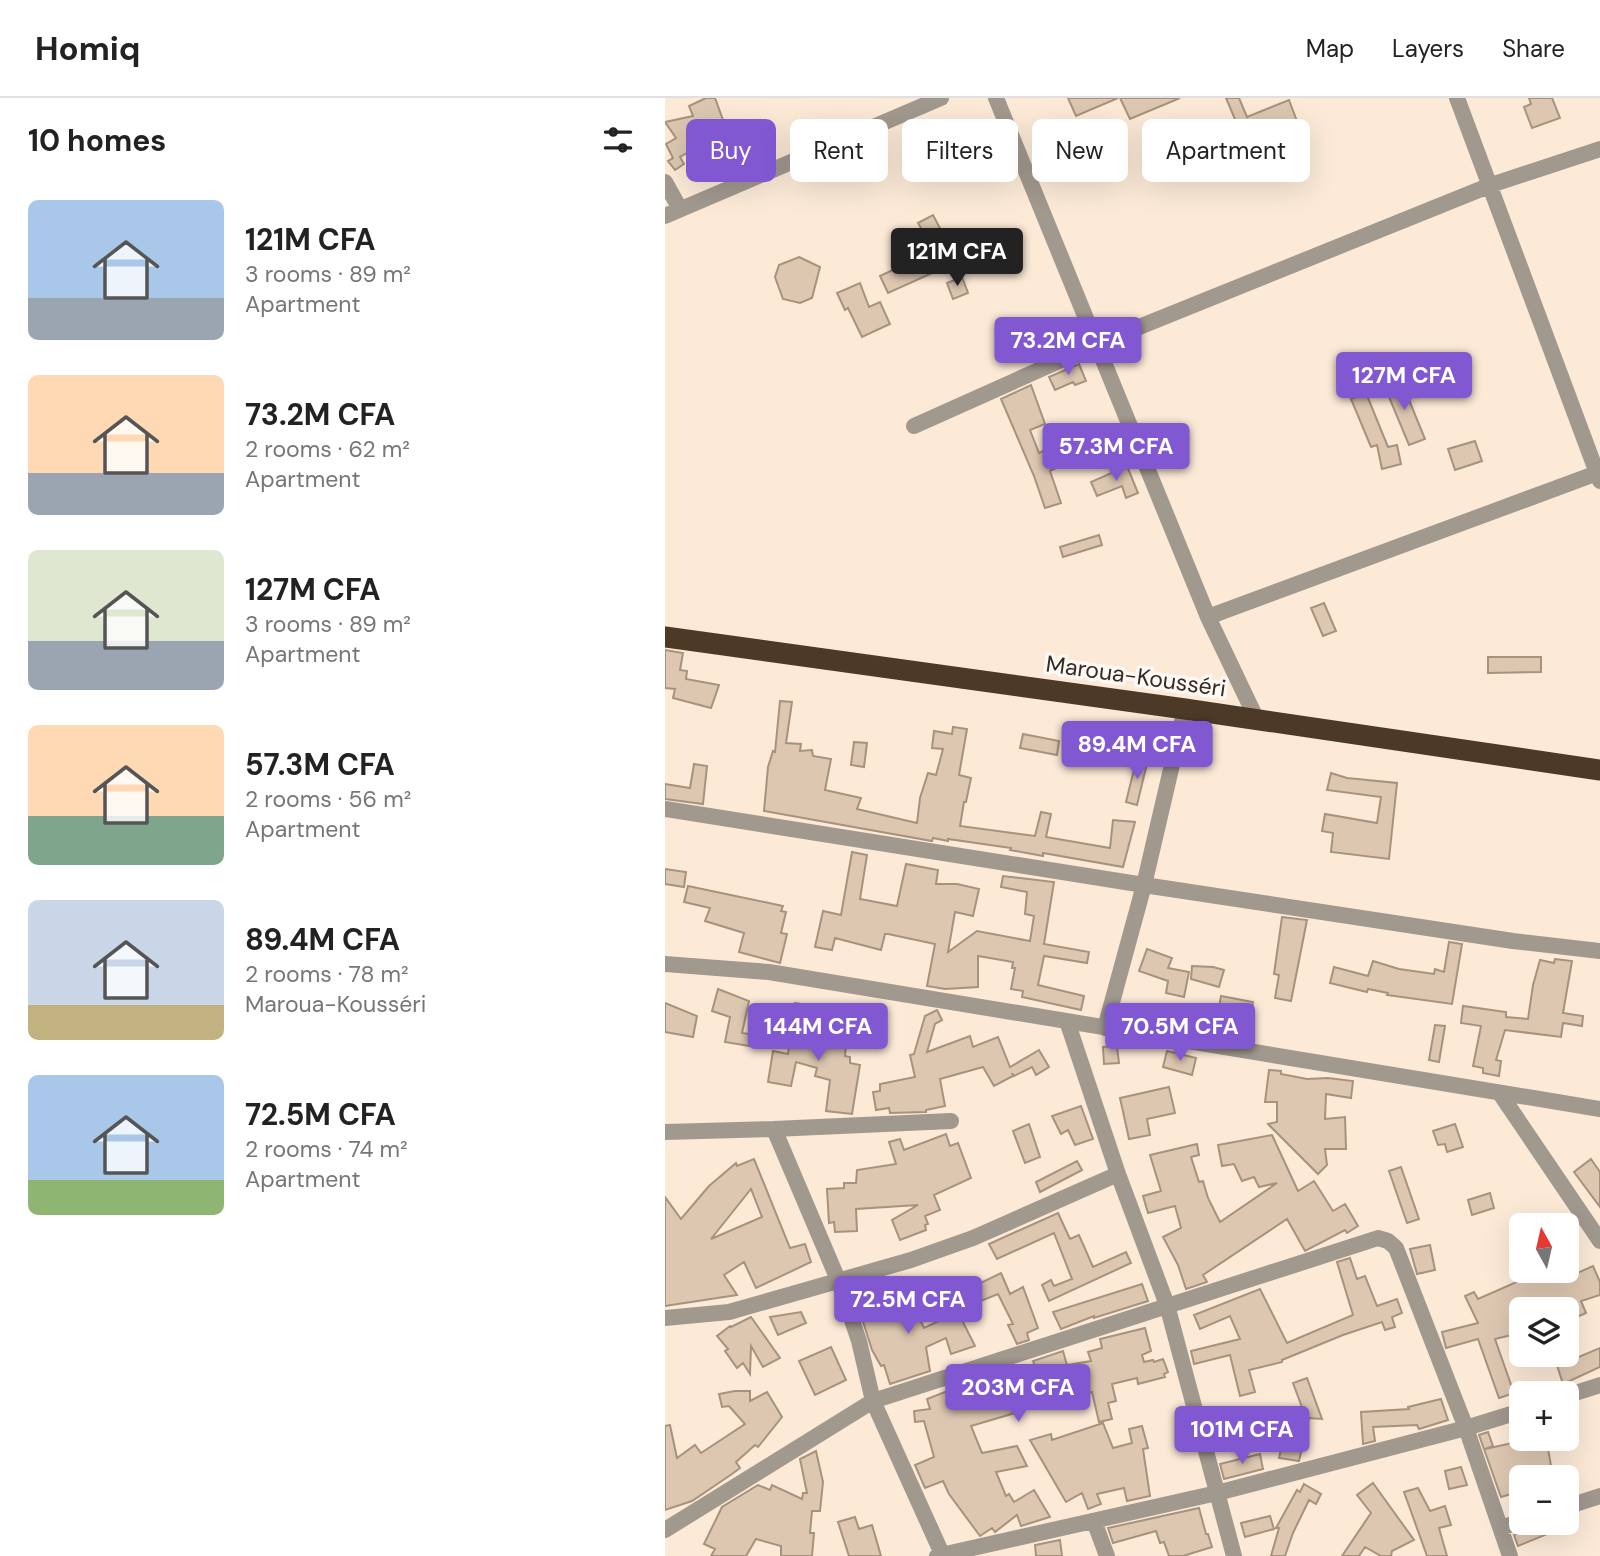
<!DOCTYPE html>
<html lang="en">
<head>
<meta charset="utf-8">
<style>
  :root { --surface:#fff; --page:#f6f6f6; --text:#222; --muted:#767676; --line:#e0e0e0; --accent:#8158d2 }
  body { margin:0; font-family:"DM Sans",sans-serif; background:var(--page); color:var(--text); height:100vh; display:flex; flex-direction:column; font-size:26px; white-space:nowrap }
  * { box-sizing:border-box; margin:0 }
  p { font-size:23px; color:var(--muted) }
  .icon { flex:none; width:38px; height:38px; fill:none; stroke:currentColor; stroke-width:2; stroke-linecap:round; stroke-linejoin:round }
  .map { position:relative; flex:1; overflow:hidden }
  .drawer { display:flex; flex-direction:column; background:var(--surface); width:665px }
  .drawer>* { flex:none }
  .hud { position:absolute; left:21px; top:21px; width:665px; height:63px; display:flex; gap:14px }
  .needle { width:46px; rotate:352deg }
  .controls { position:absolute; left:844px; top:1115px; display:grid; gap:14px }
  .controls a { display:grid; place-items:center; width:70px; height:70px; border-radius:10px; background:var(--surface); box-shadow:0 7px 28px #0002; font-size:35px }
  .price { position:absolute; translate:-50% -60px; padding:0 16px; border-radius:7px; background:var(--accent); color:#fff; font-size:23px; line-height:46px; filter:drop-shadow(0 2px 4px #0008) }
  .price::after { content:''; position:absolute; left:50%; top:42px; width:21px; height:16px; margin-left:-10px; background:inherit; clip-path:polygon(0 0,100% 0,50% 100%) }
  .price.on { background:#222; color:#fff }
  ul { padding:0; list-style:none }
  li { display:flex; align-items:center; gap:21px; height:175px; padding:0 28px }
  li span { display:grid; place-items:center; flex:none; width:196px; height:140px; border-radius:10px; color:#555 }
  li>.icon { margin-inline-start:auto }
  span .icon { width:84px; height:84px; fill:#fffc; stroke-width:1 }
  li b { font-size:30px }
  h2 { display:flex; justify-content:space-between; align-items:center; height:84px; padding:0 28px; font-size:30px }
  .tag { padding:0 24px; border-radius:10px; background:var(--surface); box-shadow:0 7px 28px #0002; font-size:24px; line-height:63px }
  .tag.on { background:var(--accent); color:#fff }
  header { display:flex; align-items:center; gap:42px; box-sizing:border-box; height:98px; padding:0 35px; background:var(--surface); border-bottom:2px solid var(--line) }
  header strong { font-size:33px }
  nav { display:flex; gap:38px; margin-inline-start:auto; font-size:24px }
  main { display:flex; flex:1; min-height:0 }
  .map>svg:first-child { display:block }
  .building { fill:#ddc7b1; stroke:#a7927d; stroke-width:2; fill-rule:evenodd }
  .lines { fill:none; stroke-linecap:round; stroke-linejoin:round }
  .street { stroke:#a1988e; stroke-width:16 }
  .highway { stroke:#4c3a27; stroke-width:21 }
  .labels { text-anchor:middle; stroke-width:7; stroke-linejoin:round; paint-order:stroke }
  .street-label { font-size:23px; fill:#342c23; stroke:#fef9f5 }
</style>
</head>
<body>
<header>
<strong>Homiq</strong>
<nav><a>Map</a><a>Layers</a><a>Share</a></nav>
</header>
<main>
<section class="drawer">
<h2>10 homes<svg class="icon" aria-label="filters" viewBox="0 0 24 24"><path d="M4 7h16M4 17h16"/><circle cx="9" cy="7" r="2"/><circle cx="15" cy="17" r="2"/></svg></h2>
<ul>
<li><span style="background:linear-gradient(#a9c7e8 70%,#9aa5b1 0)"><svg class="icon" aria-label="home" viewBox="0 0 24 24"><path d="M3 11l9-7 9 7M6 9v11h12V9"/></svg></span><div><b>121M CFA</b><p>3 rooms · 89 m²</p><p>Apartment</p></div></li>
<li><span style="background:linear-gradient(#ffd9b3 70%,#9aa5b1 0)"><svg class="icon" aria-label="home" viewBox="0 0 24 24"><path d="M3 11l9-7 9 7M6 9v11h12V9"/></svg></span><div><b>73.2M CFA</b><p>2 rooms · 62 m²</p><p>Apartment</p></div></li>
<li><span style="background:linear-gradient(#dfe7d0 65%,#9aa5b1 0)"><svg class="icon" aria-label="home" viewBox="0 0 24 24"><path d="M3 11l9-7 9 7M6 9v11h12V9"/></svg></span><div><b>127M CFA</b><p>3 rooms · 89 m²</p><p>Apartment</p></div></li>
<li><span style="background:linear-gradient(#ffd9b3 65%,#7fa58c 0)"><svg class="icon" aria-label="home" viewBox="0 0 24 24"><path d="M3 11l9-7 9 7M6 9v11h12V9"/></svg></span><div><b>57.3M CFA</b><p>2 rooms · 56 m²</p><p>Apartment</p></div></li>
<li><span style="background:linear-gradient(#c9d6e8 75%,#c2b280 0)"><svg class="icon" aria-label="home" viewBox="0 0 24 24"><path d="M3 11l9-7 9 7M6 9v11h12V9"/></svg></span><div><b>89.4M CFA</b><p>2 rooms · 78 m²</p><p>Maroua-Kousséri</p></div></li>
<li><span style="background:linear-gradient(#a9c7e8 75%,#8fb573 0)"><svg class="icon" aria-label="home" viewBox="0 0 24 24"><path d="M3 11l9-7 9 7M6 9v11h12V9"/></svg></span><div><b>72.5M CFA</b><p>2 rooms · 74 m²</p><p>Apartment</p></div></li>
</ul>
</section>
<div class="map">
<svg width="935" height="1458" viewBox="0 0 935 1458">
  <rect width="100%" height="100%" fill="#fcead7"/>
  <path class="building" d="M41,0H50L62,33L51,39L48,33L27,43L31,50L15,59L19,66L10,72L3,63L8,60L1,46L11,40L0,24L28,18L24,8Z
    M403,0H453L411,18Z
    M455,0H515L465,21Z
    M561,0H574L582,19L624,2L633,26L577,50L578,52L538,66L532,49L575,33Z
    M864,0H887L895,20L867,30L859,9L866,6Z
    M395,26L413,60L397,69L380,33Z
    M268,117L278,136L264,144L253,125Z
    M134,159L155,169L147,200L135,205L118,201L110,179L114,167Z
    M269,159L274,172L223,195L215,178L236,168L238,172Z
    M297,179L303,195L288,201L282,185Z
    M195,185L204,209L215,204L225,226L197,239L183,210L180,212L172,195Z
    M414,266L421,283L410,287L408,284L390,292L384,279Z
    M735,280L760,341L744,347L719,287Z
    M366,287L380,326L365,332L374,355L390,346L400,365L385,373L396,405L380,410L369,378L336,301Z
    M701,295L723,349L732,347L736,366L717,371L712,347L706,349L686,301Z
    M810,343L817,363L790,372L783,351Z
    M462,368L473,395L461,400L457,388L432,398L426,384Z
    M434,437L437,447L398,459L395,449Z
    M659,505L671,533L658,538L646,510Z
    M0,552L18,555L15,572L22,573L21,581L54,587L46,610L8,600L10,591L0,590Z
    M823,559H876V574L823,575Z
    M115,603L127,604L121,645L136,646L135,653L147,652L148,658L166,661L160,692L196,700L192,711L252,725L255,700L263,675L271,677L278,651L267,650L269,633L287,636L288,629L302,631L294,677L306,680L301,704H299L295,728L370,738L376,714L386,716L381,739L445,750L448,722L470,724L458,769L378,755V758L345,752L346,750L283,741V743L268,740L267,743L99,713L103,669L108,653L110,654Z
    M358,636L394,643L392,657L355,650Z
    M437,639L478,646L476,658L435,651Z
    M189,644L202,645L199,669L186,667Z
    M472,659L483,661L472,707L461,704Z
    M29,666L42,668L38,706L0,701V686L25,690Z
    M666,675L682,680L732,685L724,761L666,754L668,735L657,733L660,716L712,725L716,699L662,692Z
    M187,754L202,757L195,801L232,808L241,766L273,772L271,786H292L314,791L308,818L290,814L283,854L312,833L365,843L369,818L360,816L362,794L336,789L338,778L389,784L379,846L424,854L422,865L379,858L373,887L419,898L416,912L357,899L358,893L346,891L350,870H347L348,864L313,858V889L280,891L262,888L270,846L223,836H220L216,852L170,840L167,852L150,849L158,813L176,817Z
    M0,771L21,774L19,789L0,786Z
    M23,788L118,808L116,813L121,814L116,835L122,836L115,865L74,854L79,835L40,823L45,810L19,804Z
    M617,819L642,822L626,903L610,900L614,877L609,876Z
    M784,844L797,846L787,906L722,897L723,895L703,891L702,894L665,885L669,869L703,878L708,863L734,871L769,876L770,871L779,874Z
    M482,851L507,860L503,870L524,874L519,899L501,895L503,883L474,873Z
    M890,861L907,863L898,915L918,918L917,928L898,925L896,939L840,932L831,962L836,963L834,978L818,975V970L808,968L816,928L796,925L798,908L841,914V919L863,921L868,887L875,862L889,865Z
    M527,868L548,869L559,872L554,889L526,881Z
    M53,891L84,903L77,935L93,937L91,949L60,944L65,919L47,913Z
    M556,898L588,904L586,916L567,913L564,930L551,928Z
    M0,905L32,918L28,939L0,934Z
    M130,905L143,907L139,935L182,938L180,958L185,959V965L195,967L187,1016L161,1013L165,982L150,978L152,970L131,964L126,988L103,984L108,953L123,956Z
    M272,912L277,922L270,926L262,954L305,938L308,949L333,939L345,969L374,952L384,969L371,977L367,969L349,978L347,975L348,978L329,988L318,969L275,981L280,1008L261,1012V1014L225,1015L224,1010L211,1012L208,994L215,993V986L250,979L245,957L249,956L260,918Z
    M535,916L551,920L547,935L531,931Z
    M770,927L780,928L774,964L764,962Z
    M452,948L454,965L439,966L438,949Z
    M502,953L531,960L527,977L498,969Z
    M604,972L616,973V976L642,981L663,980L688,983L686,1000L661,996L660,1021L680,1019L681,1051H660L662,1067L653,1076L603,1026L612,1024V1004H600Z
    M504,989L510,1015L482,1021L485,1037L464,1041L455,1000Z
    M416,1008L428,1041L410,1047L403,1032L396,1036L387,1018Z
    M364,1026L375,1059L360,1065L348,1033Z
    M790,1026L798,1049L782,1054L780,1046L773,1047L768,1033Z
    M281,1036L285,1048L293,1045L306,1080L269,1097L275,1112L260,1118L263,1126L260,1127L261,1132L235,1142L227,1122L253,1107L191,1111L192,1133L170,1134L169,1124L164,1125L162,1091L179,1090V1085H191L192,1072L231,1066L224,1044L235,1041L239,1052Z
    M607,1037L633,1093L649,1083L668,1113L680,1106L693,1128L682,1135L680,1132L640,1153L622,1121L538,1177L542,1184L521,1191L513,1167L498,1139L516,1130L510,1108L483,1115L478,1098L496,1093L485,1057L532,1046L534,1057L526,1059L534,1084L538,1083L543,1100L555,1124L612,1085L594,1089L589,1079L577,1083L569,1066L557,1068L553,1047Z
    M89,1061L125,1150L140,1146L146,1164L91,1190L79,1164L59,1177L72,1197L0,1208V1099L16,1121L44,1088L71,1065L72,1068ZM86,1091L97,1119L46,1141Z
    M926,1061L935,1074V1109L909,1074Z
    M412,1063L417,1072L375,1094L371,1084Z
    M736,1069L754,1121L742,1125L724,1073Z
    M825,1095L829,1110L807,1117L803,1102Z
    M393,1115L405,1141L414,1137L428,1169L461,1154L466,1165L384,1203L377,1187L386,1182L389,1188L407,1181L389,1135L332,1161L324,1146Z
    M765,1147L770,1172L752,1176L745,1151Z
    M685,1160L692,1181L700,1178L712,1208L732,1201L737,1215L727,1219L730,1229L720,1232L717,1224L678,1237L617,1262V1264L584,1272L590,1294L575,1298L565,1257L529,1266L526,1253L575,1241L565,1218L535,1231L529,1217L595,1191L622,1245L688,1217L672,1164Z
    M928,1168L935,1184V1197L916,1203L921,1215L901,1224V1211H856V1219L852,1220L855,1235L830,1241L849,1295L834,1300L813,1241L781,1250L777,1234L813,1225L800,1198L809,1194L813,1201L863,1179L860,1172H908L910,1176Z
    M336,1175L345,1196L358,1189L373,1230L362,1235L364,1242L352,1246L343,1227L348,1226L333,1196L303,1208L297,1194Z
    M477,1186L483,1203L429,1220V1218L396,1231L388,1214Z
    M241,1190L251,1218L253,1217L259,1230L293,1214L310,1248L286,1256L281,1240L261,1249L265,1273L225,1286L219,1267L216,1268L207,1252L194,1211Z
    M136,1214L141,1225L113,1237L105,1219Z
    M86,1219L115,1260L98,1269L86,1248L85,1276L78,1265L72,1270L60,1253L63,1251L52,1238L65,1228L66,1229Z
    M480,1230L486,1253L477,1257L479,1264L488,1262L489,1264L498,1261L503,1274L499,1276L500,1279L473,1286L472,1280L447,1286L451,1303L443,1305L447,1321L434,1324L427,1294L386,1305L383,1295L348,1304L350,1315L306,1328L317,1355L352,1348L362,1368L331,1374L341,1398L344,1396L349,1404L369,1392L385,1419L356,1428L352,1417L330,1434L327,1430L315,1438L284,1396L278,1383L260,1390L250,1367L269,1359L259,1323L250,1324L249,1313L265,1311L262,1301L290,1290L322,1283V1279L348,1277L347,1271L370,1268L368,1263L398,1253L402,1267L426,1263L423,1254L437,1250L435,1241Z
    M166,1249L181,1282L150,1297L134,1263Z
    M935,1250V1269L898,1286L890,1261L900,1258L902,1264Z
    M642,1280L657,1321L644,1320L634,1363L614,1360L626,1309L638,1312L628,1285Z
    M70,1293H85V1303L102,1294L117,1319L93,1349L90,1347L71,1364L75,1370L67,1376L27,1403L0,1412V1328L5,1327L12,1360L30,1347L36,1355L80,1326L64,1308L57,1309L54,1296Z
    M776,1301L783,1322L754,1331L752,1327L708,1329L710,1343L698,1346L696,1314L744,1311L743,1309Z
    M607,1313L612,1328L589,1335L594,1347L585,1351L580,1338L552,1347L547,1333Z
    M438,1325L448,1350L467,1345L464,1331L477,1328L483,1350L478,1351L485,1398L462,1403L459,1390L432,1396L436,1406L423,1411L417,1395L401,1404L365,1342L386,1336L387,1342Z
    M823,1334L828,1348L820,1351L870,1340H881L887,1373H882L884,1379H851L856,1393L836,1399L814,1337Z
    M151,1353L158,1384L155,1413H147L145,1435H149L147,1458H116V1448L91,1441L81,1458H46L50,1451L39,1446L57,1409L93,1387L105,1392L107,1387L137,1401L138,1395H142L135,1361Z
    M595,1356L598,1371L559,1381L555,1366Z
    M796,1369L802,1387L784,1391L780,1373Z
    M708,1385L749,1442L727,1453L726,1458H716L700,1449L694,1458H677L706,1415L692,1397Z
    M639,1386L656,1396L651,1406L644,1402L628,1435L620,1458H606L614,1430H611L632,1392L635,1394Z
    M753,1390L765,1413L780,1408L786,1427L774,1430L782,1458H762L739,1394Z
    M534,1410L541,1436H543L547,1449L518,1458H504L499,1444L495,1445L491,1433L448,1445L443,1430Z
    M605,1418L609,1431L580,1439L576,1425Z
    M190,1419L194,1431L207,1427L216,1458H184L173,1424Z
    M869,1424H909V1425L853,1448L849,1437L860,1433Z
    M395,1442L397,1458H371L370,1447Z"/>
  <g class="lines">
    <path class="street" d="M331,0L543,519L592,622
      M792,0L935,383
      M0,84L15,111
      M0,118L276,0
      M249,328L432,246L826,87L935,51
      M543,519L935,374
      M0,711L479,787L848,843L935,853
      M0,866L104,874L935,1011
      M402,923L453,1076
      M440,930L479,787L520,611
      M836,997L935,1143
      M109,1031L286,1023
      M0,1034L109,1031L174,1184L194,1243L208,1303L278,1458
      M0,1220L64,1214L246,1162L308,1140L453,1076L502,1207L569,1458
      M901,1298L935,1287
      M901,1409L935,1398
      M429,1423L442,1458
      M836,1430L856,1423
      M0,1432L208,1303L713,1140L723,1143L731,1150L801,1330L845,1458
      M272,1458L552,1395L801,1330L856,1313"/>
    <path class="highway" d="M0,539L520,611L935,672"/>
  </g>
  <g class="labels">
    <g class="street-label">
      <text transform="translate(471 578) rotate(8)" y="8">Maroua-Kousséri</text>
    </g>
  </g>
</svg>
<div class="controls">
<a><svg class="needle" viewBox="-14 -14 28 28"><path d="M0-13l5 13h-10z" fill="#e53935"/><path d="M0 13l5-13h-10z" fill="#767676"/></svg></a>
<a><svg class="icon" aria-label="layers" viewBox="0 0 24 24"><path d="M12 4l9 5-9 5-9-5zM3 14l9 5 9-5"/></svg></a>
<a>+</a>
<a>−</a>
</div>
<b class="price on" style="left:292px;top:190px">121M CFA</b>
<b class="price" style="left:403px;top:279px">73.2M CFA</b>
<b class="price" style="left:739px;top:314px">127M CFA</b>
<b class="price" style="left:451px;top:385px">57.3M CFA</b>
<b class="price" style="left:472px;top:683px">89.4M CFA</b>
<b class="price" style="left:153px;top:965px">144M CFA</b>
<b class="price" style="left:515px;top:965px">70.5M CFA</b>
<b class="price" style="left:243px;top:1238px">72.5M CFA</b>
<b class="price" style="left:353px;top:1326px">203M CFA</b>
<b class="price" style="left:577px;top:1368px">101M CFA</b>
<div class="hud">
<a class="tag on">Buy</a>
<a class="tag">Rent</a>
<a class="tag">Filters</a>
<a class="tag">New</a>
<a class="tag">Apartment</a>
</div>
</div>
</main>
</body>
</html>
